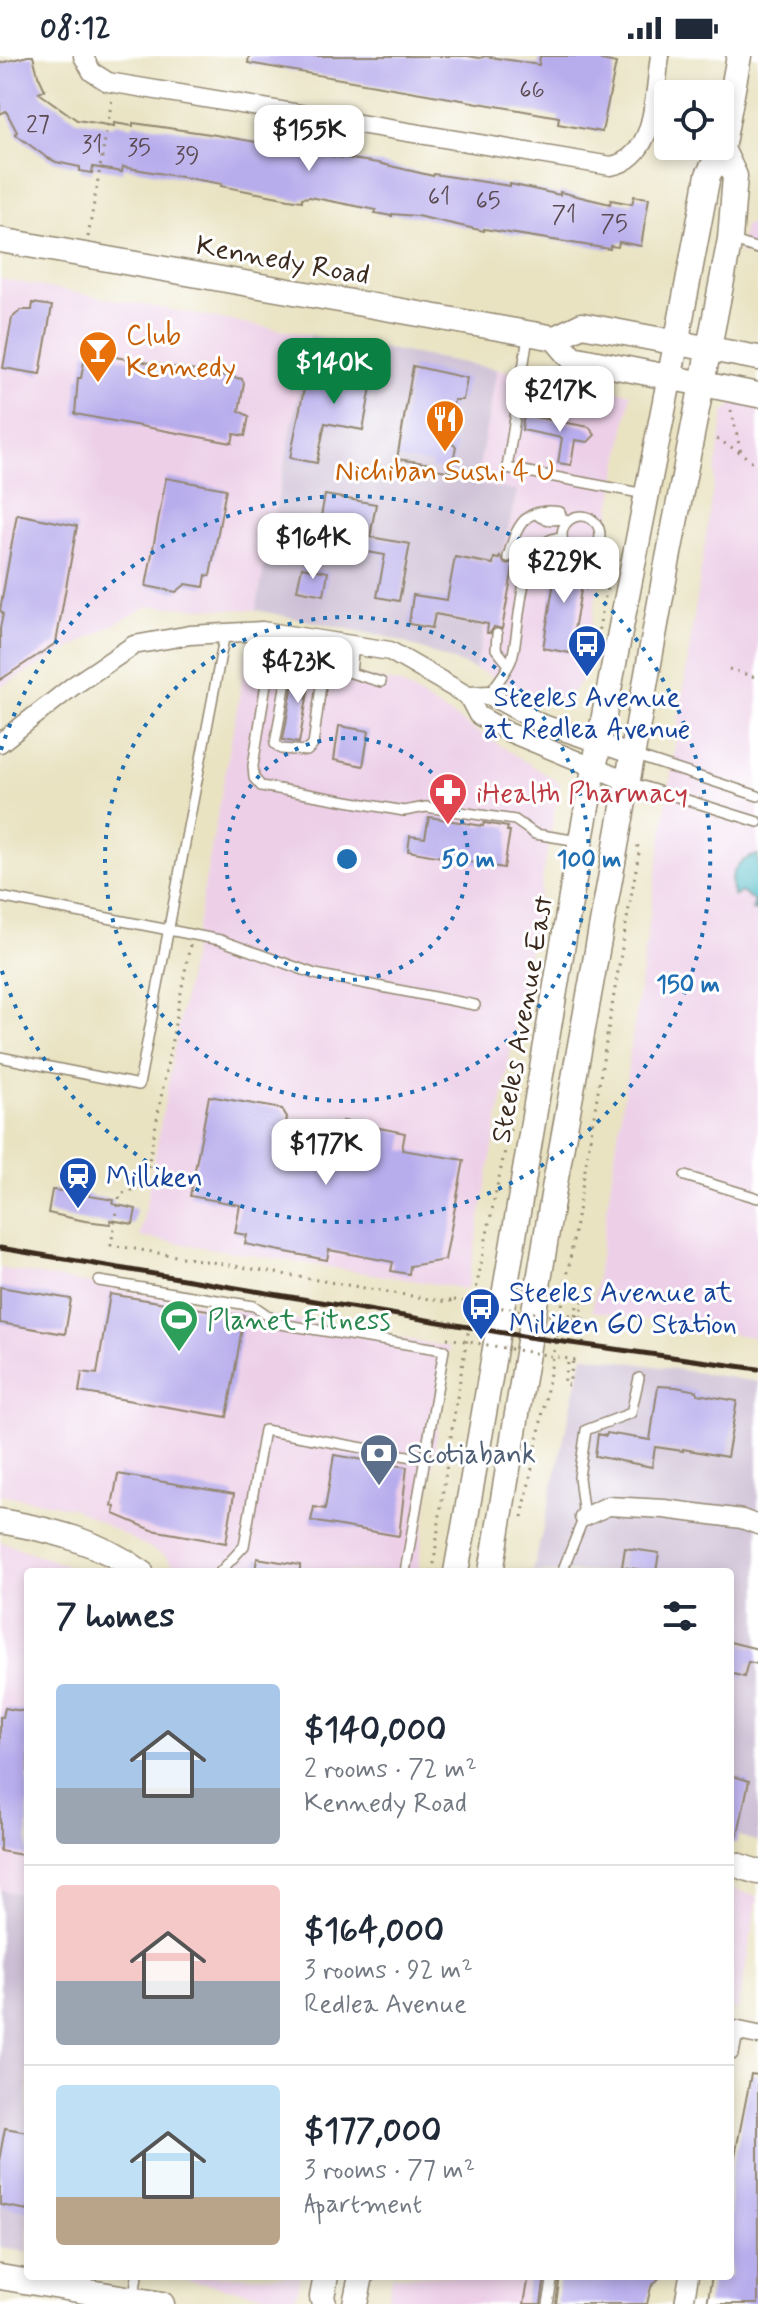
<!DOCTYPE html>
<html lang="en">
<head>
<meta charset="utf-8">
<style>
  :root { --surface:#fff; --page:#f2f2f3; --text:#1f2937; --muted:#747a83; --line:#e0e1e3; --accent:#0b8043 }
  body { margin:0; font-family:Mynerve,sans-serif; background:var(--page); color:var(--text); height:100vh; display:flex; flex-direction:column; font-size:30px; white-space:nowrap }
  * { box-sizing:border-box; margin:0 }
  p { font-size:26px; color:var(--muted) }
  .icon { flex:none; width:44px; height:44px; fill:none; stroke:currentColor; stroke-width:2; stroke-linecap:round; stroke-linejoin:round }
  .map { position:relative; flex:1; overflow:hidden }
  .side { position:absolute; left:24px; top:1512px; width:710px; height:712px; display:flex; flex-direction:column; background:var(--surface); border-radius:8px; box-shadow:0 4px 12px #0003 }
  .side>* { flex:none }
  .tools { position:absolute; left:654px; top:24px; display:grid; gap:16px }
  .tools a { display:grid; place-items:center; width:80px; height:80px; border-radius:8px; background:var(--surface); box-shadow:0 4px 12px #0003; font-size:40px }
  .price { position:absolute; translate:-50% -68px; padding:0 18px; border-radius:16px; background:#fff; color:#222; font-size:26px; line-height:52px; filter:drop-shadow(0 2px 4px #0008) }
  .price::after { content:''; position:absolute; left:50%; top:48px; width:24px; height:18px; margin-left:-12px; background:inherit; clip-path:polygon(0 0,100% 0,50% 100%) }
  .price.on { background:var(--accent); color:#fff }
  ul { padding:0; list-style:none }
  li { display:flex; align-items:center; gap:24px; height:200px; padding:0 32px }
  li+li { border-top:2px solid var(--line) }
  li span { display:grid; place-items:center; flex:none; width:224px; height:160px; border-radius:8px; color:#555 }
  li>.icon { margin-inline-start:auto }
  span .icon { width:96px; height:96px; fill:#fffc; stroke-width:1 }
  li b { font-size:34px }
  h2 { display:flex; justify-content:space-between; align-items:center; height:96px; padding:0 32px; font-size:34px }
  .status { display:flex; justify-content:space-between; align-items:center; height:56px; padding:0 40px; background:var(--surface); direction:ltr }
  .status svg { height:22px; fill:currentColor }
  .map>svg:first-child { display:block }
  .built { fill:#edd0e8 }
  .industrial { fill:#ccbed4 }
  .water { fill:#4ebbc7; stroke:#447272; stroke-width:2 }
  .building { fill:#b7acec }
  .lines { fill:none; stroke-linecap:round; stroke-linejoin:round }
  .lane-casing { stroke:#928670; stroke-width:12 }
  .street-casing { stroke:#928670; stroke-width:21 }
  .secondary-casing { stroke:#928670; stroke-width:27 }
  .path { stroke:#928670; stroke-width:3; stroke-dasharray:2 6; stroke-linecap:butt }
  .lane { stroke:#fff; stroke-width:9 }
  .street { stroke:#fff; stroke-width:18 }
  .secondary { stroke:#fff; stroke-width:24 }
  .rail { stroke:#3b2a1e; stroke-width:5 }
  .path-bridge { stroke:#928670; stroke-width:3; stroke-dasharray:2 6; stroke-linecap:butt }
  .ring { fill:none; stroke:#1f6fb2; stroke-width:4; stroke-dasharray:4 8 }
  .labels { text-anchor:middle; stroke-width:6; stroke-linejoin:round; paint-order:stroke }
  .number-label { font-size:24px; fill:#5a4a52 }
  .street-label { font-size:28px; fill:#3b2a1e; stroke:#fff }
  .food-label { font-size:28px; fill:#c56008; stroke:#fff; text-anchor:start }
  .transit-label { font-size:28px; fill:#164399; stroke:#fff; text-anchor:start }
  .health-label { font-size:28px; fill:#be3a42; stroke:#fff; text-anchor:start }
  .leisure-label { font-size:28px; fill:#27864d; stroke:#fff; text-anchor:start }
  .service-label { font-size:28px; fill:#4e5e75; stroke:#fff; text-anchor:start }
  .centre { fill:#1f6fb2; stroke:#fff; stroke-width:4 }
  .ring-label { font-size:24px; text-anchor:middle; font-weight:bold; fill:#1f6fb2; stroke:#fff; stroke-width:6; stroke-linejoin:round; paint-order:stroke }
</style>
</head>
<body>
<div class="status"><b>08:12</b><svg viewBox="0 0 49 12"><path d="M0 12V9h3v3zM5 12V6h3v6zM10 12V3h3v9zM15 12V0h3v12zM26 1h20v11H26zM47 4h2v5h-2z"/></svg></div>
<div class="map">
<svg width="758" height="2248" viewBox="0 0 758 2248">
  <rect width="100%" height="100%" fill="#fff"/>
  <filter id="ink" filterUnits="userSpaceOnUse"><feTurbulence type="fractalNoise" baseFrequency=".0125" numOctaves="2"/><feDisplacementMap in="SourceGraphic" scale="16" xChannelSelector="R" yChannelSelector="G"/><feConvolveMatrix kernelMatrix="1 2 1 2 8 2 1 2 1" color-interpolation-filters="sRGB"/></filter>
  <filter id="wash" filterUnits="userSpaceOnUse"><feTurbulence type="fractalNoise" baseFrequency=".006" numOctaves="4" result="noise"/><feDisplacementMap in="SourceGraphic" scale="32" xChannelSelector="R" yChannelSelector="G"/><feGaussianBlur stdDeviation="1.8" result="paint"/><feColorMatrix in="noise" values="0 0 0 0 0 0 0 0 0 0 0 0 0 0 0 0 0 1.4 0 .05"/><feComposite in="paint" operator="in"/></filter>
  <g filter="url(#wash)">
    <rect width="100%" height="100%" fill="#e9e3c2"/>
    <path class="built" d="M758,168V211L750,199L739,197L744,169Z
      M0,223L310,279L256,554L148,550L0,631Z
      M497,313L631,337L582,623L562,650L475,613L517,436L476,428Z
      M739,343L758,346V1282L592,1255L724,357Z
      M247,597L401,628L560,727L467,1233L140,1181Z
      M0,1212L449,1291L418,1516H179L165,1500L73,1452L0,1438Z
      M0,1485L84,1516H28V1839L0,1834Z
      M730,1832L758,1841L738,1954L730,1951Z
      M160,2220H300L295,2244Z
      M392,2220H528L522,2248H387Z"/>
    <path class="industrial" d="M310,279L497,313L476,428L517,435L475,613L392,582L256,554Z
      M583,1299L758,1326V1786L730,1777V1516H533Z
      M0,1834L28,1839V2196L0,2191Z"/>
    <path class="water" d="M758,799V855L752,854L755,846L741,836L734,841C726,820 736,803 758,799Z"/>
    <g id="blocks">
      <path class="building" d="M28,0H33L38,19L45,34L39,37L77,64L114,70V67L133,70V67L210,78L292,92L291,94L378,107L433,120L434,118L510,130V128L560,139V136L610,148L611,144L632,148L634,140L649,142L641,190L619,186L618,191L610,190V193L484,173V175L417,160L392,158V160L375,157L376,154L310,141L302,142V145L289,143L221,130L222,128L123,111L122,116L93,111L92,117L80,115V111L56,106L46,101L15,78L17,76L6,55L0,58V7Z
        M249,0H467L480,2L485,0L539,9L540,0H601V4L616,7L602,76L558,68L559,61L248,7Z
        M33,247L52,250L40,318L3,312L12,262L21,254H32Z
        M86,296L242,323L244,327L239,355L249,360L245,380L234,378L232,387L75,358L78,322H81Z
        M340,297L376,304L363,374L325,367L317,407L290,402L305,328L333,333Z
        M413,310L467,322L463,344H454L446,385L456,390L451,416L431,412L432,408L397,403Z
        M529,360L589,371L595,379L588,386L575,384L571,409L558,407L562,382L522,374L523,363Z
        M166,422L226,433L210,520L206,519L204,531L186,528L176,536L146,530Z
        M325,439L376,448L370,481L410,488L399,545L377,541L385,499L316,487Z
        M17,458L77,470L56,587L0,624V572L3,558L0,554Z
        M500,500L505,508L514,506L502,573L494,571L490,577H487L488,568L435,558L432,572L409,568L413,539L447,544L455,501L493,508L494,502L499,503Z
        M558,501L586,506L570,597L543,592Z
        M302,511L328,516L324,539L297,534Z
        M296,611L312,614L299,687L283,684Z
        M339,670L369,675L363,710L334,704Z
        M429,761L483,770L484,767L508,771L507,775H510L504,812L408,795L410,780L425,782Z
        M209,1040L282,1053L287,1061L285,1073L339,1083L343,1065L405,1077L402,1094L464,1104L445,1204L410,1210L409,1218L391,1215L393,1206L329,1194L327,1204L245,1188L247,1179L235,1177L240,1149L190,1140Z
        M52,1134L89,1138V1140L114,1144L113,1148L136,1153L133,1168L111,1164L110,1168L85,1165L48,1157Z
        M0,1231L71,1243L65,1278L0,1267Z
        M110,1238L244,1260L227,1361L79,1336L82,1316L97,1318Z
        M658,1330L676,1331L697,1335V1338L737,1345L727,1401L683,1393V1395L655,1391L652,1411L595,1400L598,1378L606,1380L607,1377L650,1384Z
        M334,1399L407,1411L399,1480L311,1465L314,1451L325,1453Z
        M118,1418L234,1438L226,1487L152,1474L114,1458L115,1451L112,1450Z
        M625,1492L659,1497L656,1516L622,1511Z
        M257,1502L300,1509V1516H255Z
        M730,1586L758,1593V1608L748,1606L744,1621L730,1617Z
        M5,1652L28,1656V1800L0,1795V1661H3Z
        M730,1719L749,1725L736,1787L730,1786Z
        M751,2018L758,2019V2248H707L712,2220H730V2125Z
        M5,2072L28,2076V2154L0,2149V2099Z
        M529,2220H545L541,2248H524Z
        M560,2220H661L651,2231L647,2248H556Z"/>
    </g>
  </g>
  <g filter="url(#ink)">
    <use href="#blocks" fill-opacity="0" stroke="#928670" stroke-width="2"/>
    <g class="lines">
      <defs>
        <path id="lane" d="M731,184L758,193
          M528,281L507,412L645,438
          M536,458C546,467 555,463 565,463
          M562 479a19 19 0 1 1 38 0a19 19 0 1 1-38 0Z
          M508,501C516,471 524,450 560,456L562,462
          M274,577L253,710L254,722L261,730L404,755L426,751L515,764L535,778L579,785
          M497,578L496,593L509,609
          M294,580L275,688L281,693L307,695L313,689L327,585
          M354,588L351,617L381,626
          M489,639C496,627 508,615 512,602C522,568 516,483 562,481
          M633,699L758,740
          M629,726L758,766
          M0,841L220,884L315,918L475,949
          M0,1001L139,1029L225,577
          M685,1120L758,1142
          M99,1225L254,1250L280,1268L444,1294L405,1516
          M220,1516L244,1490L264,1374L424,1403
          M562,1516L584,1461L579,1421L586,1374L631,1357L639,1322
          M134,2240L137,2220
          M548,2248L553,2220"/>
        <path id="street" d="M83,0L92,16L108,26L611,110C657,101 654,37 660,0
          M468,640L489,639L540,667L633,699
          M0,687L73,630L134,589L190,579L262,575L390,595L468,640L478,659L508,676L629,726
          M584,1461L608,1450L664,1453L742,1463L758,1469
          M730,1995L734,1974L758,1979
          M684,2248L689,2220"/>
        <path id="secondary" d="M0,184L555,282L582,269L758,302
          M555,282L572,302L758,339
          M0,1465C52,1474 98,1485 141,1516
          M456,1516C499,1280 536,1042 577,806C618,576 666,348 708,119L722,93L739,0
          M491,1516L554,1133L666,513L730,183L735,120L722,93
          M730,1807L758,1816
          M0,2221L162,2248
          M324,2248L322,2241L326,2220
          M355,2248L361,2220"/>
      </defs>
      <use href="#lane" class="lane-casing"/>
      <use href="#street" class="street-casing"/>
      <use href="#secondary" class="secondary-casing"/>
      <path class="path" d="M671,29L711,36
        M669,90L683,101
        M88,181L112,43
        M731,354L741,397L758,410
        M717,383L741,397
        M591,613L611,510
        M729,613L758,622
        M190,889L146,1121L140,1131L120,1138L111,1189L447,1246L454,1244
        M553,1256L584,1261L583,1265
        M575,1260L579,1239H584L580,1265
        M568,1307L564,1328L569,1329L573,1304
        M522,1461C568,1241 598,1018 639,797L637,787
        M433,1516C450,1367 476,1219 510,1073"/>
      <use href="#lane" class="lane"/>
      <use href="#street" class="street"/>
      <use href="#secondary" class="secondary"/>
      <path class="rail" d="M0,1192L528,1281L758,1313"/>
      <path class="path-bridge" d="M454,1244L583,1265
        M447,1282L575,1304"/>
    </g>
  </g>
  <g class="ring">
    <circle cx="347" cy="803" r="121"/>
    <circle cx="347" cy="803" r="242"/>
    <path d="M1 694A363 363 0 1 1 1 912"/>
  </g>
  <defs>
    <symbol id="bar-pin" viewBox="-11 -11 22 30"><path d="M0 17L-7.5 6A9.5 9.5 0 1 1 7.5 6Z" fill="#e8710a" stroke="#fff"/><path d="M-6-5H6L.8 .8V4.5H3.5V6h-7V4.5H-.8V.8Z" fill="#fff"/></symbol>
    <symbol id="restaurant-pin" viewBox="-11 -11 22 30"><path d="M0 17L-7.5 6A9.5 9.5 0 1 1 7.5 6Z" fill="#e8710a" stroke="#fff"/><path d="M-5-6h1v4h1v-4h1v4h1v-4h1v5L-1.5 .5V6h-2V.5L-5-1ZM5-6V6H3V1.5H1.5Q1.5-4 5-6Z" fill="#fff"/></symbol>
    <symbol id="bus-pin" viewBox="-11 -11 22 30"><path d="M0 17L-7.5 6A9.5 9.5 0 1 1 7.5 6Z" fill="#1a4fb4" stroke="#fff"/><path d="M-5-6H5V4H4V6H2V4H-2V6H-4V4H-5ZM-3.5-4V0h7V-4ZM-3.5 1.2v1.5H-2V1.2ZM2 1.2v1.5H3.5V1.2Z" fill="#fff"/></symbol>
    <symbol id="pharmacy-pin" viewBox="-11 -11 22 30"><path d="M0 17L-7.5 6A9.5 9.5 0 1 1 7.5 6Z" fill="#e0444e" stroke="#fff"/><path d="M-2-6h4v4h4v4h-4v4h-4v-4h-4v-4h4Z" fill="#fff"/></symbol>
    <symbol id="station-pin" viewBox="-11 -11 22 30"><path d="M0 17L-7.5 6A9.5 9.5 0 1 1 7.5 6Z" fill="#1a4fb4" stroke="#fff"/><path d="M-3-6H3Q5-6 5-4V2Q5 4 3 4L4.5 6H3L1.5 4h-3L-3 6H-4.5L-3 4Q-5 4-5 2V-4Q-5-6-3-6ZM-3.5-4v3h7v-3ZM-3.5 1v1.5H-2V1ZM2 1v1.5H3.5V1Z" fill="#fff"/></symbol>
    <symbol id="stadium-pin" viewBox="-11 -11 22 30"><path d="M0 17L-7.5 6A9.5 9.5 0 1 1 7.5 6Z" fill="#2e9e5b" stroke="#fff"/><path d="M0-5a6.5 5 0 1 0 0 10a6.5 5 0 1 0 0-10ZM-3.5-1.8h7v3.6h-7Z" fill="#fff"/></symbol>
    <symbol id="bank-pin" viewBox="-11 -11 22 30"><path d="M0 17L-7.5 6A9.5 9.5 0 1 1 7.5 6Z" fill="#5c6f8a" stroke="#fff"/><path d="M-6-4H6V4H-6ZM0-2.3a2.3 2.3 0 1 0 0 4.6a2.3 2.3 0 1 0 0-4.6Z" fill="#fff"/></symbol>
  </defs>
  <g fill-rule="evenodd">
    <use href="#bar-pin" x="76" y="272" width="44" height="60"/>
    <use href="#restaurant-pin" x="423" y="341" width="44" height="60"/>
    <use href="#bus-pin" x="565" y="566" width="44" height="60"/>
    <use href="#pharmacy-pin" x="426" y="714" width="44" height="60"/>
    <use href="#station-pin" x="56" y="1098" width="44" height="60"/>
    <use href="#bus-pin" x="459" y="1229" width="44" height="60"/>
    <use href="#stadium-pin" x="157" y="1241" width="44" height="60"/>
    <use href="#bank-pin" x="357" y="1375" width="44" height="60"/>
  </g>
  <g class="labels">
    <g class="number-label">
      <text x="532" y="41">66</text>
      <text x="38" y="76">27</text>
      <text x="92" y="96">31</text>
      <text x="139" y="99">35</text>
      <text x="187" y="107">39</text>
      <text x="439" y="148">61</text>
      <text x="488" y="152">65</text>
      <text x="564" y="166">71</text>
      <text x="614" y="175">75</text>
    </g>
    <g class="street-label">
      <text transform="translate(283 203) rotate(10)" y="10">Kennedy Road</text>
      <text transform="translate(521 963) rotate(-80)" y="10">Steeles Avenue East</text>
    </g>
    <g class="food-label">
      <text x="126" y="288">Club<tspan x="126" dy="32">Kennedy</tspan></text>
      <text x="445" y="424" text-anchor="middle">Nichiban Sushi 4 U</text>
    </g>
    <g class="transit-label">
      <text x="587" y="650" text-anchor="middle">Steeles Avenue<tspan x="587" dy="32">at Redlea Avenue</tspan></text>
      <text x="106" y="1130">Milliken</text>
      <text x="509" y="1245">Steeles Avenue at<tspan x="509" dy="32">Miliken GO Station</tspan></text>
    </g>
    <g class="health-label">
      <text x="476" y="746">iHealth Pharmacy</text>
    </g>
    <g class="leisure-label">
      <text x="207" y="1273">Planet Fitness</text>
    </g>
    <g class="service-label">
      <text x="407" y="1407">Scotiabank</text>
    </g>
  </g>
  <circle cx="347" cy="803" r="12" class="centre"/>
  <g class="ring-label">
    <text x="468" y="811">50 m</text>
    <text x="589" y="811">100 m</text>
    <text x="688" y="936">150 m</text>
  </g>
</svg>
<div class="tools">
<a><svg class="icon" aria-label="locate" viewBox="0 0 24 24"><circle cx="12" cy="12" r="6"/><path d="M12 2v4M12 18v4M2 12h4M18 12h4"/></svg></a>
</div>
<b class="price" style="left:309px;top:117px">$155K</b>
<b class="price on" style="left:334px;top:350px">$140K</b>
<b class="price" style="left:560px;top:378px">$217K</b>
<b class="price" style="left:313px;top:525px">$164K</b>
<b class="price" style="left:564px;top:549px">$229K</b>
<b class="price" style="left:298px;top:649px">$423K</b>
<b class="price" style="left:326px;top:1131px">$177K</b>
<section class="side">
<h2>7 homes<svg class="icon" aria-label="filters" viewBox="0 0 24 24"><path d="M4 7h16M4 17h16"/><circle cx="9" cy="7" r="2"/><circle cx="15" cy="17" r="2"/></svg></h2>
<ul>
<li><span style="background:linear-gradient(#a9c7e8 65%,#9aa5b1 0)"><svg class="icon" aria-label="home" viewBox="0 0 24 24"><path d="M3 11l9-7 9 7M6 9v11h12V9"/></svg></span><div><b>$140,000</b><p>2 rooms · 72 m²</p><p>Kennedy Road</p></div></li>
<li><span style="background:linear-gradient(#f6c9c9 60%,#9aa5b1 0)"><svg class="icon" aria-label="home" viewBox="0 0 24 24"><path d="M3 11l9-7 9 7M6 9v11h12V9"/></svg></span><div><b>$164,000</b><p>3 rooms · 92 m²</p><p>Redlea Avenue</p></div></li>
<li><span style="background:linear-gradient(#bfe0f5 70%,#b9a48a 0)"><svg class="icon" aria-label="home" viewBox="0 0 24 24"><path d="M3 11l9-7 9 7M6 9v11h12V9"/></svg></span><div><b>$177,000</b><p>3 rooms · 77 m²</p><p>Apartment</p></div></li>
</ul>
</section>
</div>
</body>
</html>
